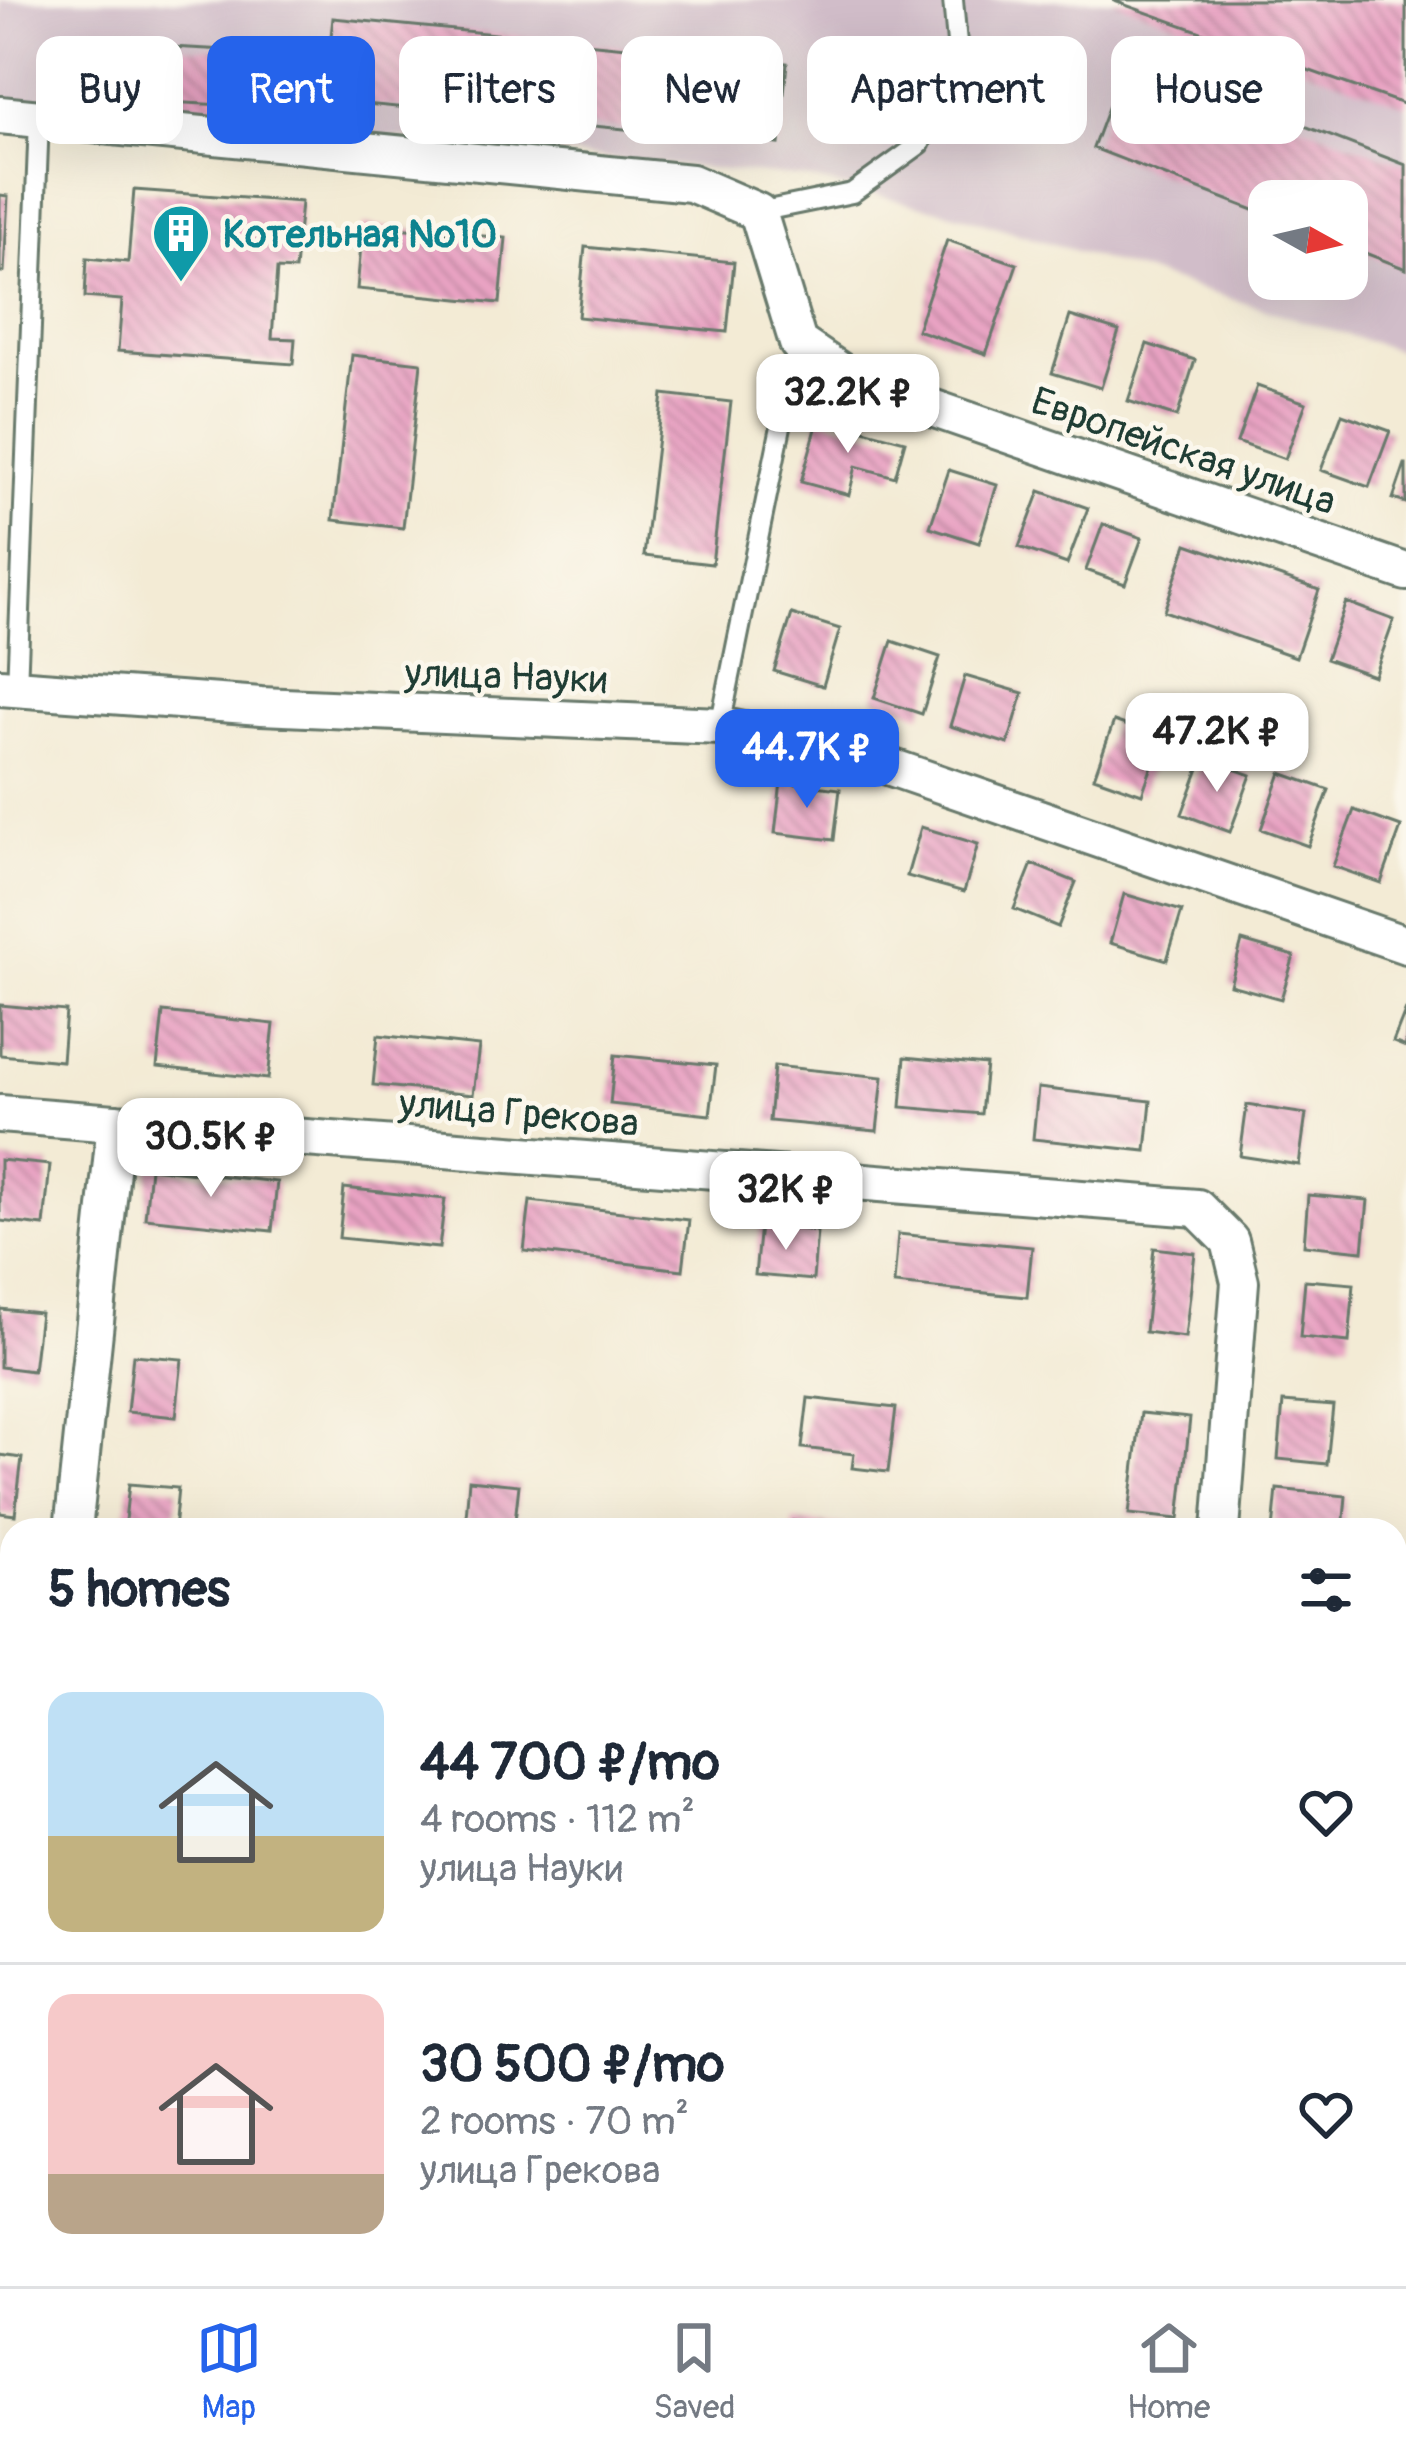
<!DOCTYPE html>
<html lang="en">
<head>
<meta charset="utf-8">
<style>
  :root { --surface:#fff; --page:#f2f2f3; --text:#1f2937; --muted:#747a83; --line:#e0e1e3; --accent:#2563eb }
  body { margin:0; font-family:Pangolin,sans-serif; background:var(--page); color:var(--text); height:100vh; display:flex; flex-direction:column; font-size:45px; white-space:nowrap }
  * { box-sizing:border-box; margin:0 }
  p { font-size:39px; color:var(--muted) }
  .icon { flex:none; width:66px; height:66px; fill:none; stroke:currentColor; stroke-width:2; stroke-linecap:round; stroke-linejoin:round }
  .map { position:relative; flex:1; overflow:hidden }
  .details { position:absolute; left:0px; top:1518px; width:1407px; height:768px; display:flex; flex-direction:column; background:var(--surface); border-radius:36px 36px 0 0; box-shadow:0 12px 48px #0002 }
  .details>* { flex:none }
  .guide { position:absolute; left:36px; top:36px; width:1335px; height:108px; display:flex; gap:24px }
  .needle { width:78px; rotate:98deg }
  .buttons { position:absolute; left:1248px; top:180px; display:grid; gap:24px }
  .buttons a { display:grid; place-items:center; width:120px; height:120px; border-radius:24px; background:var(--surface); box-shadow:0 12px 48px #0002; font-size:60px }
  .price { position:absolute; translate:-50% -102px; padding:0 27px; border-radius:24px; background:#fff; color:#222; font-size:39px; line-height:78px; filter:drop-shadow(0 3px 6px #0008) }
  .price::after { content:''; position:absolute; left:50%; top:72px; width:36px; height:27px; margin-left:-18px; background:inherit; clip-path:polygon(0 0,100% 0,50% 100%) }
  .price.selected { background:var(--accent); color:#fff }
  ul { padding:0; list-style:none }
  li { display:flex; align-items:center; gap:36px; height:300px; padding:0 48px }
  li+li { border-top:3px solid var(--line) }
  li span { display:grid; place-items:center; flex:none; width:336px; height:240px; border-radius:24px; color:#555 }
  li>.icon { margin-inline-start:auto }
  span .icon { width:144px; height:144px; fill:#fffc; stroke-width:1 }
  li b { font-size:51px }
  h2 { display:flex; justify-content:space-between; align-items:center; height:144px; padding:0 48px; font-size:51px }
  .tag { padding:0 42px; border-radius:24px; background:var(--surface); box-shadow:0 12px 48px #0002; font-size:42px; line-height:108px }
  .tag.selected { background:var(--accent); color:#fff }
  .dock { display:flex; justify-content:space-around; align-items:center; height:168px; border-top:3px solid var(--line); background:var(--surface); font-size:33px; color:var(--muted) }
  .dock a { display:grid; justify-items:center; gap:6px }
  .dock .selected { color:var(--accent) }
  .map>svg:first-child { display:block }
  .industrial { fill:#d1bdc9; fill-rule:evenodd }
  .building { fill:url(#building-back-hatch) }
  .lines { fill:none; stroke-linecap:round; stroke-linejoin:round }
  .service-casing { stroke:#697a6c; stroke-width:24 }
  .minor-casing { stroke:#697a6c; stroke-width:42 }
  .service { stroke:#fff; stroke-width:18 }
  .minor { stroke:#fff; stroke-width:36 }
  .labels { text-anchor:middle; stroke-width:9; stroke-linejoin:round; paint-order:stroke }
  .culture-label { font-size:39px; font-weight:bold; fill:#0d838f; stroke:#fbf7ec; text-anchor:start }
  .street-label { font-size:39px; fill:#1f3d34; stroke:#fbf7ec }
</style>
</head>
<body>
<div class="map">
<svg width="1406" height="2286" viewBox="0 0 1406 2286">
  <defs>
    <pattern id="building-back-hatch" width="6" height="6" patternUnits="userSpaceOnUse" patternTransform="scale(3)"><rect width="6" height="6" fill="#e9a3c3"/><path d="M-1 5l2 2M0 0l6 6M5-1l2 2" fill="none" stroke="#bc869f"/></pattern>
  </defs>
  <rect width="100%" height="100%" fill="#fbf7ec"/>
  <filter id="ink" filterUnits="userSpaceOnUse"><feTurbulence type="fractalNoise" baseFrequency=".00833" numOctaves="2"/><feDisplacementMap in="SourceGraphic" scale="24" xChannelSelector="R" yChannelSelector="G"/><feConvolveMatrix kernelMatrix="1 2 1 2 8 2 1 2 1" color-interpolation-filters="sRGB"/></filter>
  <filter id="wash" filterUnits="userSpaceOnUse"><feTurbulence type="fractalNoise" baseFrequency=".004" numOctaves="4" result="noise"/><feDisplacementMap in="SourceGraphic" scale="48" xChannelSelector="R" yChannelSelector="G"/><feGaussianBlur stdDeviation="2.7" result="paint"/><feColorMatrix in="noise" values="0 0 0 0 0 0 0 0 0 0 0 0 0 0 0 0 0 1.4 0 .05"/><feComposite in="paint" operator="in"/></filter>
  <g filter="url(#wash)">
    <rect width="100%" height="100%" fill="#f3ebd5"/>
    <path class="industrial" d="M0,0H1406V353L956,214L805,178L0,98ZM1269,201H1347V279H1269Z"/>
    <g id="blocks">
      <path class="building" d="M1114,0H1406V105L1114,1Z
        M333,18L787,63L779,144L324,100Z
        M152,46L263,52L260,107L149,101Z
        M1117,84L1235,130L1245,103L1406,165V269L1347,246V201H1269V216L1093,148Z
        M134,190L301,202L295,270L277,269L272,338L295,339L293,364L118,351L122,300L85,297L87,258L128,262Z
        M0,195L8,196L4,272H0Z
        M363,225L506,238L500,303L357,289Z
        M947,240L1017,264L986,354L917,330Z
        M585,247L734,262L727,332L578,317Z
        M1070,316L1119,331L1101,388L1052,373Z
        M1147,344L1195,360L1177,417L1128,401Z
        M352,355L421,363L403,528L333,520Z
        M1257,386L1306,403L1285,459L1237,442Z
        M663,394L731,402L712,564L644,556Z
        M1342,414L1390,431L1369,487L1321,470Z
        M819,418L905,441L895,477L856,466L849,495L801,482Z
        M1405,464H1406V503L1393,499Z
        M949,470L997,485L979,543L930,527Z
        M1040,491L1088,508L1067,564L1019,547Z
        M1103,524L1142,538L1125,584L1086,570Z
        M1187,544L1319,590L1296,657L1164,611Z
        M1346,602L1394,620L1374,676L1326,659Z
        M792,614L840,629L823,686L774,671Z
        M892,641L940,657L922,714L874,698Z
        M965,676L1023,693L1008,744L950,726Z
        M1114,721L1162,738L1142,794L1094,777Z
        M1203,758L1251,775L1230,832L1182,814Z
        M1281,773L1329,790L1308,846L1261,829Z
        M781,782L840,789L834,840L775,833Z
        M1354,810L1401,827L1381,883L1333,866Z
        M921,827L978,844L964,892L907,876Z
        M1032,864L1076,882L1058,927L1014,909Z
        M1124,894L1182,911L1167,960L1110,943Z
        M1242,941L1294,956L1281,999L1230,985Z
        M0,1005L66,1011L62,1061L0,1055Z
        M1406,1009V1047L1393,1042Z
        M163,1012L274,1024L268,1079L157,1067Z
        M378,1035L479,1046L473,1095L373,1085Z
        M615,1055L716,1065L710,1115L610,1104Z
        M905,1057L986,1065L981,1114L901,1107Z
        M774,1066L883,1077L877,1131L769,1121Z
        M1038,1088L1151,1101L1146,1151L1033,1139Z
        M1247,1105L1306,1114L1299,1165L1240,1156Z
        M0,1160L50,1165L44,1226L0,1221Z
        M150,1168L277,1182L272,1231L145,1218Z
        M344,1188L445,1199L439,1248L339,1238Z
        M1308,1195L1368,1200L1363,1251L1304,1245Z
        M530,1201L689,1220L683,1270L524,1251Z
        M760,1225L817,1231L813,1280L755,1275Z
        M898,1234L1032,1247L1027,1297L894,1284Z
        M1154,1248L1195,1253L1185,1337L1145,1332Z
        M1305,1280L1354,1284L1349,1342L1300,1337Z
        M0,1309L40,1313L33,1371L0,1367Z
        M133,1355L182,1359L176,1417L127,1412Z
        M808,1398L896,1408L888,1472L852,1468L854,1454L802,1448Z
        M1283,1402L1333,1406L1327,1464L1278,1459Z
        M1141,1413L1190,1418L1179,1519L1129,1514Z
        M0,1455L22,1458L15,1515L0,1513Z
        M469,1480L519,1485L514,1530H465Z
        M129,1484L178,1488L174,1530H124Z
        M1277,1489L1346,1496L1343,1530H1273Z
        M793,1521L854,1527V1530H792Z
        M56,2274H105L103,2286H54Z
        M444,2274H493L491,2286H442Z
        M548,2274H738L737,2286H547Z
        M837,2276L891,2283V2286H835Z"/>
    </g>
  </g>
  <g filter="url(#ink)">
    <use href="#blocks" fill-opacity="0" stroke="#697a6c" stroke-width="3"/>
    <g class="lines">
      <defs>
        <path id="service" d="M758,212L852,193L920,144L958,54L953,0
          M17,688L39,119
          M720,726L798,343"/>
        <path id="minor" d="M0,115L691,183L758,212L798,343L854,381L1406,572
          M0,687L261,706L720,726L853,754L1406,945
          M0,1114L1197,1208L1230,1241L1240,1282L1221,1530
          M73,1530L116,1123
          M0,1846L12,1854
          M11,2286L12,2274
          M1156,2286L1157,2274"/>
      </defs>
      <use href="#service" class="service-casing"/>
      <use href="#minor" class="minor-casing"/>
      <use href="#service" class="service"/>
      <use href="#minor" class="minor"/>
    </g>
  </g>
  <defs>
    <symbol id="building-pin" viewBox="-11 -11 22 30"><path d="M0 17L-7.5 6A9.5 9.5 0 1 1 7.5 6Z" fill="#0f9aa8" stroke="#fbf7ec"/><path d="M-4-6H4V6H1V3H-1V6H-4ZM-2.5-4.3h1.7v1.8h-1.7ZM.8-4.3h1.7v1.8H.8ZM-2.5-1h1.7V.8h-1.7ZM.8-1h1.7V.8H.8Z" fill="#fff"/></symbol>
  </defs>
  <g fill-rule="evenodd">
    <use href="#building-pin" x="148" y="200" width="66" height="90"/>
  </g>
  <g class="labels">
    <g class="culture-label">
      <text x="223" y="247">Котельная №10</text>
    </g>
    <g class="street-label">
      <text transform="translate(1184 450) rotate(19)" y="14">Европейская улица</text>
      <text transform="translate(506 675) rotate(2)" y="14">улица Науки</text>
      <text transform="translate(519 1112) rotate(5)" y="14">улица Грекова</text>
    </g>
  </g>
</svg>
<div class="buttons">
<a><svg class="needle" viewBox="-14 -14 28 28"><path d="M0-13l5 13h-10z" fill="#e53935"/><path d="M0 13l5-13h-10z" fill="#747a83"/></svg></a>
</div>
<b class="price" style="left:848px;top:456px">32.2K ₽</b>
<b class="price" style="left:1217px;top:795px">47.2K ₽</b>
<b class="price selected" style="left:807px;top:811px">44.7K ₽</b>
<b class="price" style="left:211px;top:1200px">30.5K ₽</b>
<b class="price" style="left:786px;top:1253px">32K ₽</b>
<div class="guide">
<a class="tag">Buy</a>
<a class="tag selected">Rent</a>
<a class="tag">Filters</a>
<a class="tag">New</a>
<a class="tag">Apartment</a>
<a class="tag">House</a>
</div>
<section class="details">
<h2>5 homes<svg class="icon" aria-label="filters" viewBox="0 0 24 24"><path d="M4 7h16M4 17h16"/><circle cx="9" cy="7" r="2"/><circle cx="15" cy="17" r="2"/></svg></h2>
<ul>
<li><span style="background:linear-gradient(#bfe0f5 60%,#c2b280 0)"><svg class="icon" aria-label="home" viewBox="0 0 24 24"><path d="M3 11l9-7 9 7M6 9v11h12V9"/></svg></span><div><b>44 700 ₽/mo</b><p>4 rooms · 112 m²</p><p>улица Науки</p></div><svg class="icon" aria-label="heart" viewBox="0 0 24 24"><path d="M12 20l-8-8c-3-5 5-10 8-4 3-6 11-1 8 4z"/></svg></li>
<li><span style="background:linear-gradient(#f6c9c9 75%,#b9a48a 0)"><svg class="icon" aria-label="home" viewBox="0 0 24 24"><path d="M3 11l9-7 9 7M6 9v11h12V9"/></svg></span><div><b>30 500 ₽/mo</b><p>2 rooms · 70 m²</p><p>улица Грекова</p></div><svg class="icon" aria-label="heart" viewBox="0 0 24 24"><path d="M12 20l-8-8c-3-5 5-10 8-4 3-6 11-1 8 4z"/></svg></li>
</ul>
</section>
</div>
<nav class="dock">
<a class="selected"><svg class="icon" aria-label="map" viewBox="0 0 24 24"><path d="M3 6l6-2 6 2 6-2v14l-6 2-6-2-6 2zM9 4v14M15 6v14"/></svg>Map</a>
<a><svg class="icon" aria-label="saved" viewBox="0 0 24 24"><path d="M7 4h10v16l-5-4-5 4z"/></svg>Saved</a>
<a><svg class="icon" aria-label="home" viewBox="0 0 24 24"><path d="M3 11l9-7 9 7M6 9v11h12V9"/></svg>Home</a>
</nav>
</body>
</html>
